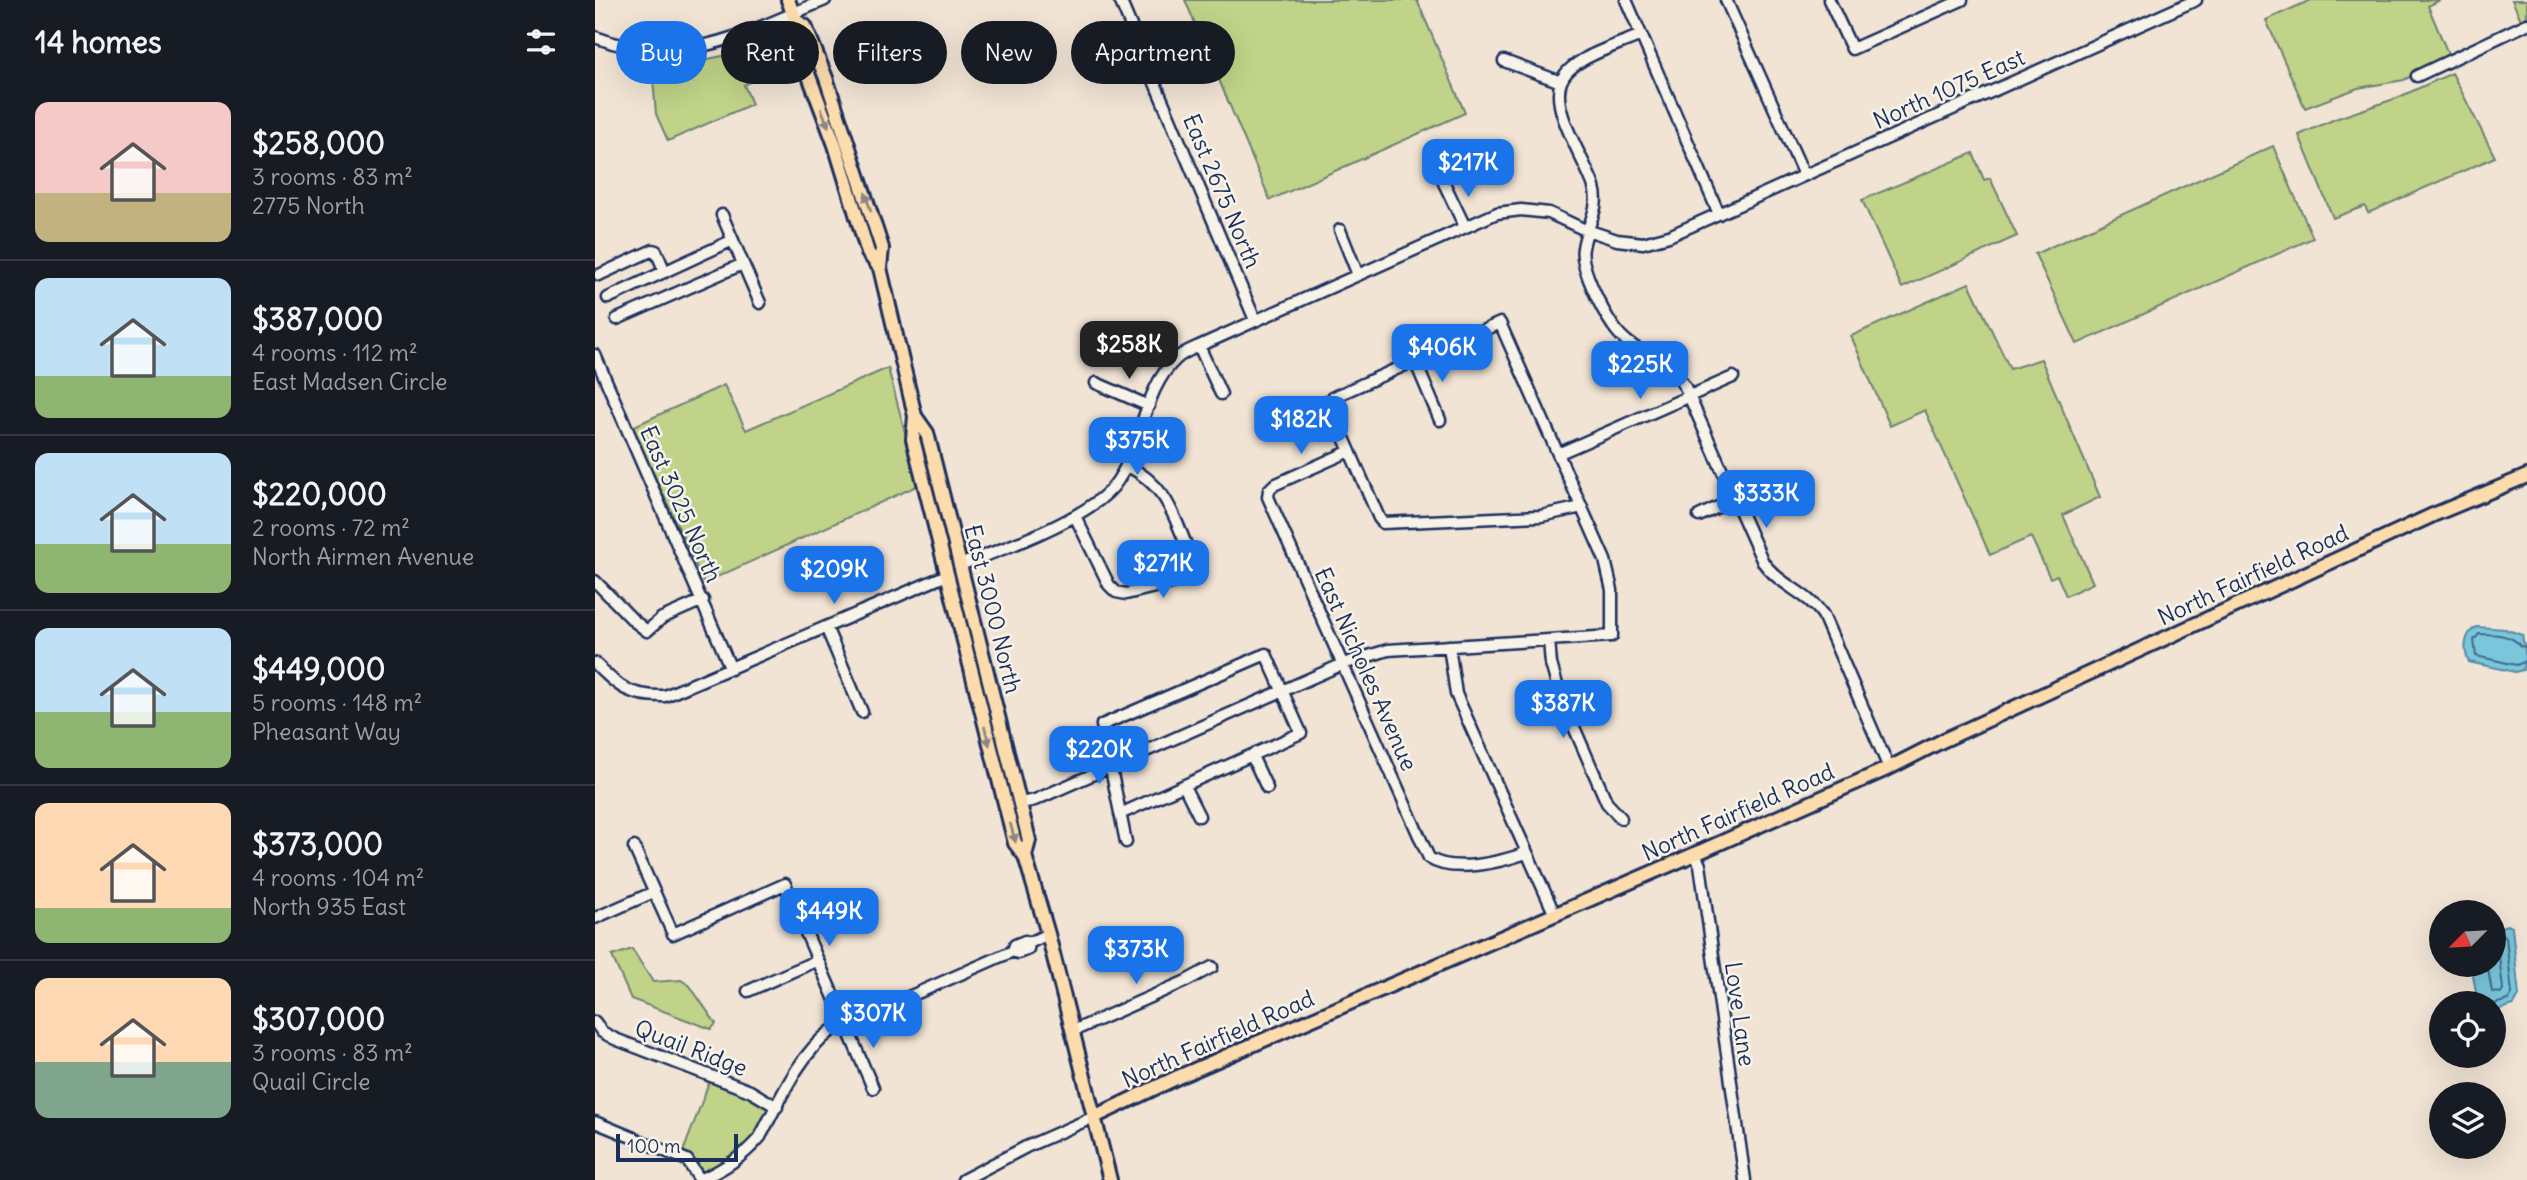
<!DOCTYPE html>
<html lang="en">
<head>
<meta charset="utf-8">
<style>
  :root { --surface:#171b24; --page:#242831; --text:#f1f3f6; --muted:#9ea1a6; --line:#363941; --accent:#1a73e8 }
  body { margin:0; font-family:Delius,sans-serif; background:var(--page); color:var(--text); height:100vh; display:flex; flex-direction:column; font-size:26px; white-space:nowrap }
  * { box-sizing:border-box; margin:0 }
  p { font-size:23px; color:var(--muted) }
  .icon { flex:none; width:38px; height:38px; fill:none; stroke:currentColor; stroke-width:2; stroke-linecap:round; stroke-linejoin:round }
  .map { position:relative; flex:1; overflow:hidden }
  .details { display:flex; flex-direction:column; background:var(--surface); width:595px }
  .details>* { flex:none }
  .top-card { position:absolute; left:21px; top:21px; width:665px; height:63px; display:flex; gap:14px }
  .needle { width:46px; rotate:246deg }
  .buttons { position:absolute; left:1834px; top:900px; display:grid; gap:14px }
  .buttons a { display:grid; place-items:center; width:77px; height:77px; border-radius:50%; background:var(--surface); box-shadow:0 7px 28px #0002; font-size:35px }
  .scale { position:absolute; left:21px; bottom:18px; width:122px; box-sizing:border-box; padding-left:7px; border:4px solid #1b2f5e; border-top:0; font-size:19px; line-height:24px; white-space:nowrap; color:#1b2f5e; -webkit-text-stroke:5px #f7f3e8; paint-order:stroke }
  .price { position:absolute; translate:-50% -60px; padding:0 16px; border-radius:14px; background:var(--accent); color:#fff; font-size:23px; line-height:46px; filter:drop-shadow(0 2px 4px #0008) }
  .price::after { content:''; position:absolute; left:50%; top:42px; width:21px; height:16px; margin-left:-10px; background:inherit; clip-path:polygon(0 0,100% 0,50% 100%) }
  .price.active { background:#222; color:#fff }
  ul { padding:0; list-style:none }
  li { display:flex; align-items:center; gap:21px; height:175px; padding:0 35px }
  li+li { border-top:2px solid var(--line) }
  li span { display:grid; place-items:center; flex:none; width:196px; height:140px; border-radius:14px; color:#555 }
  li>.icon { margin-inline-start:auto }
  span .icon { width:84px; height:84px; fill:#fffc; stroke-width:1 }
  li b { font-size:30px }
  h2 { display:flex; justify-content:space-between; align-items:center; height:84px; padding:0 35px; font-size:30px }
  .pill { padding:0 24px; border-radius:32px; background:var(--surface); box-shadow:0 7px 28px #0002; font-size:24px; line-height:63px }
  .pill.active { background:var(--accent); color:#fff }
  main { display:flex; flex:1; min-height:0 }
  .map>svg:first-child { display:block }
  .green { fill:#c0d388; stroke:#6e8173; stroke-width:2 }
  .water { fill:#7ac6da; stroke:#548aa8; stroke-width:2 }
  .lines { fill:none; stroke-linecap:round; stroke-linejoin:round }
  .shore { stroke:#416b90; stroke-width:2 }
  .minor-casing { stroke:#1b2f5e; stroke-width:15 }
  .major-casing { stroke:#1b2f5e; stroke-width:18 }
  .minor { stroke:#f7f3e8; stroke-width:10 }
  .major { stroke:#fcdcac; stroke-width:12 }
  .oneway { fill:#8c8685 }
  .labels { text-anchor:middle; stroke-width:5; stroke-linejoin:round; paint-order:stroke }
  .street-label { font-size:23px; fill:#1b2f5e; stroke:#f7f3e8 }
</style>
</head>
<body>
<main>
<section class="details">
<h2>14 homes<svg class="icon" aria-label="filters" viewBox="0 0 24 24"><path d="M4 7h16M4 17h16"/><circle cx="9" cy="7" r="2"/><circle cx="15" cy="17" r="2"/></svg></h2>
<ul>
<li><span style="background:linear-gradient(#f6c9c9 65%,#c2b280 0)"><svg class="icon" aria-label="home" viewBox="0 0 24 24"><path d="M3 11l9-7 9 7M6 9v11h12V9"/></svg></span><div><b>$258,000</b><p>3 rooms · 83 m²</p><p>2775 North</p></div></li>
<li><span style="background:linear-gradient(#bfe0f5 70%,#8fb573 0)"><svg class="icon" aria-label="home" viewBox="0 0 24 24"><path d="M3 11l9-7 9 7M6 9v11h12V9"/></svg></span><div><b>$387,000</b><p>4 rooms · 112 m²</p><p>East Madsen Circle</p></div></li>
<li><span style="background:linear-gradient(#bfe0f5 65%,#8fb573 0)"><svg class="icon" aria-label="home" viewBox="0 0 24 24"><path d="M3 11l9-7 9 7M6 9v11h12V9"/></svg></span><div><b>$220,000</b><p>2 rooms · 72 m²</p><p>North Airmen Avenue</p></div></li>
<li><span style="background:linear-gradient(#bfe0f5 60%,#8fb573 0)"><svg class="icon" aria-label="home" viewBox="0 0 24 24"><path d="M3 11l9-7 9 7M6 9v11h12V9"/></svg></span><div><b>$449,000</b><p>5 rooms · 148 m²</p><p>Pheasant Way</p></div></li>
<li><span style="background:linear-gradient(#ffd9b3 75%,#8fb573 0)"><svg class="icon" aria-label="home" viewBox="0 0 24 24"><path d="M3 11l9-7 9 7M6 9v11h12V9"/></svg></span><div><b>$373,000</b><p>4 rooms · 104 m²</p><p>North 935 East</p></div></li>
<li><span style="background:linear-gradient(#ffd9b3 60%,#7fa58c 0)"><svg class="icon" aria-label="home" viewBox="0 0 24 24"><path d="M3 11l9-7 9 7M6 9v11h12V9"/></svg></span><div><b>$307,000</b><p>3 rooms · 83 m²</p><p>Quail Circle</p></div></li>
</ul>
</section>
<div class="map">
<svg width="1932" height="1180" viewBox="0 0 1932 1180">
  <rect width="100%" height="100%" fill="#f1e4d5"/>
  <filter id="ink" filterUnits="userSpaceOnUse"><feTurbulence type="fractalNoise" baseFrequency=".0143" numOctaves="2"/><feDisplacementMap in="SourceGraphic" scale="14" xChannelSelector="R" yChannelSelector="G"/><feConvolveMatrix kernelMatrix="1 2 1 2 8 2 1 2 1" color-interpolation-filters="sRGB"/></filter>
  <g filter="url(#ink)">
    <path class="green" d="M590,0H822L870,113L675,200Z
      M1716,0H1845L1833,6L1854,56L1809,80L1763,88L1710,108L1671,20Z
      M1917,0H1932V17L1926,20Z
      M142,53L155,82L149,85L157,104L73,141L61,114L57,66L59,63L89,64Z
      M1857,73L1900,157L1773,213L1770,206L1738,218L1704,135L1740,119L1802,98Z
      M1678,146L1718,238L1482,344L1440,254Z
      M1378,153L1389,180L1395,178L1422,236L1307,288L1267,200Z
      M1374,283L1415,369L1446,359L1505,497L1468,515L1498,583L1471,596L1462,575L1455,578L1436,537L1395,555L1330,410L1295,426L1256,336Z
      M293,368L324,485L109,583L37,427L129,385L151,430Z
      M37,949L58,982L86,980L95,986L121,1024L116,1029L36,999L17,956Z
      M115,1080L151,1094L172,1106L173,1113C157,1140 139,1161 109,1173L101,1161L88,1152Z"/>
    <path class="water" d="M1882,627L1910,629L1927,635L1931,657L1928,670L1920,672L1874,662C1868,650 1869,633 1882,627Z
      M1912,925L1917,927L1924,996L1919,1005L1899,1011V1003H1883L1876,964H1899V929Z"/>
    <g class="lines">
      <path class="shore" d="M1932,647L1925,646C1917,634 1898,634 1884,634L1879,640L1881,656L1921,665L1932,661
        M1899,936L1908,934L1911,937L1917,994L1913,1000L1899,1004
        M1892,964L1897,992L1906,993L1908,989L1903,948L1899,944"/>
      <defs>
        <path id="minor" d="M525,0L660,320
          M1031,0L1124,214
          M1131,0L1209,175
          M1234,0L1257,49L1367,0
          M1046,35C1024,45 974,58 966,82C955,110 990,159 999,187C1006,209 991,226 988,248C984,266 1007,310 1018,326C1037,355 1070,356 1090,387L1168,562C1184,585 1212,592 1228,615L1294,768
          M0,37C87,71 151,32 230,0
          M909,61L966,82
          M1822,76L1932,24
          M849,183L870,227
          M127,215L165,303
          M745,230L763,275
          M4,275L58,250L61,251L70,272
          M13,298L138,240
          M22,319L148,264
          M604,346L626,394
          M0,355L136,669
          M820,361L845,420
          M501,383L554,406
          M755,451L679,485L674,490L673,497L834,858C858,874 906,862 931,853
          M965,453L1138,377
          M480,516L514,585L521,592L531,594L589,580C597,574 599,570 598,561C579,519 575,487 531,465
          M1104,516L1140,499
          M367,564C407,550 491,519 518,487C547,451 547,390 581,359C587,353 597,349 604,346L902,213L926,210L954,213L986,228L1022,240L1048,243L1074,236L1601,0
          M0,581L39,621L52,631L67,618L108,600
          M231,627L267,712
          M954,640L956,664L965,695L1012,803L1026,818
          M854,646L861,694L960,915
          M0,663C23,687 35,697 70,696L352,575
          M657,756L672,788
          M589,786L604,816
          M426,803L440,800L748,664L793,650L1017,636V590L1010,560L905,323L743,395L737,398L736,408L784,518L788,523L946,516L987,507
          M525,814L706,733L671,654L507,725L531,842
          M39,847L78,934L190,884L278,1088
          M1100,854L1105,865L1150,1180
          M0,918L59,892
          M434,943L433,949L423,953L418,951L420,945L430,941L434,943L453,934
          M153,991L223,960
          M0,1022L7,1032L20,1039L155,1091L182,1107
          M478,1031L591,981L617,967
          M0,1122L92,1160L105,1180
          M105,1180C129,1169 148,1157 165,1137C185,1100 203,1056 236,1031L418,951
          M368,1180L431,1147L499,1117"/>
        <path id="major" d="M193,0L201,21
          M285,268L273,253L240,145L197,31L201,21L210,26L231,78L287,248L285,268L320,416L318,439L420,843L430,856L453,934L515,1180
          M320,416L332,433L434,840L430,856
          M499,1117L583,1077L1100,854L1294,768L1349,740L1838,515L1932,476"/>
      </defs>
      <use href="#minor" class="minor-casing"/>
      <use href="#major" class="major-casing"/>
      <use href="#minor" class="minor"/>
      <use href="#major" class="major"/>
    </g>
    <defs><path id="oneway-solid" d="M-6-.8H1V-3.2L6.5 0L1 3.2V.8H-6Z" transform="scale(1.75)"/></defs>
    <g class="oneway">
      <use href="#oneway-solid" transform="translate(230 118) rotate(69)"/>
      <use href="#oneway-solid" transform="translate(273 202) rotate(-107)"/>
      <use href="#oneway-solid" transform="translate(392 736) rotate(75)"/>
      <use href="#oneway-solid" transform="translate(418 833) rotate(74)"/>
    </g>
  </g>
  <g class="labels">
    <g class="street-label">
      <text transform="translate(1354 89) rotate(-24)" y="8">North 1075 East</text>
      <text transform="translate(627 191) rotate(67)" y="8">East 2675 North</text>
      <text transform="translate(86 504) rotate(66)" y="8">East 3025 North</text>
      <text transform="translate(1658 575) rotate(-25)" y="8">North Fairfield Road</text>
      <text transform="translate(398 609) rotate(76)" y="8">East 3000 North</text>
      <text transform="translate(771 669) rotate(66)" y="8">East Nicholes Avenue</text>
      <text transform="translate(1143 812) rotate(-24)" y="8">North Fairfield Road</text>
      <text transform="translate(1145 1014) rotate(82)" y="8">Love Lane</text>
      <text transform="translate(623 1039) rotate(-24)" y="8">North Fairfield Road</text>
      <text transform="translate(96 1048) rotate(21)" y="8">Quail Ridge</text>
    </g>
  </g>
</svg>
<div class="buttons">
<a><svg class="needle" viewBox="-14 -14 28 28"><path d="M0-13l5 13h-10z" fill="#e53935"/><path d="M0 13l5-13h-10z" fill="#9ea1a6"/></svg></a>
<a><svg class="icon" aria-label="locate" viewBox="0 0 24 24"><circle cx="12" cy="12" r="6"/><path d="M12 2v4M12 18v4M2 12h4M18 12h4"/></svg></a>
<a><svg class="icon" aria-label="layers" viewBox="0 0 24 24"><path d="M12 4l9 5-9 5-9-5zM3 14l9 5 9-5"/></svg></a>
</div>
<div class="scale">100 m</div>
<b class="price" style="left:873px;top:199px">$217K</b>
<b class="price active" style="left:534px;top:381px">$258K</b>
<b class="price" style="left:847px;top:384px">$406K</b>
<b class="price" style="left:1045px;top:401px">$225K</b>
<b class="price" style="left:706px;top:456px">$182K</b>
<b class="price" style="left:542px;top:477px">$375K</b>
<b class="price" style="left:1171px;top:530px">$333K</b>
<b class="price" style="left:568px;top:600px">$271K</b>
<b class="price" style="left:239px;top:606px">$209K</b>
<b class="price" style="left:968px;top:740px">$387K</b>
<b class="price" style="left:504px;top:786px">$220K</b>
<b class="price" style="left:234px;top:948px">$449K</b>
<b class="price" style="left:541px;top:986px">$373K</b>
<b class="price" style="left:278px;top:1050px">$307K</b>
<div class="top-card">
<a class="pill active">Buy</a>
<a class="pill">Rent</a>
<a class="pill">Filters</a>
<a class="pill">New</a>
<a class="pill">Apartment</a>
</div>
</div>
</main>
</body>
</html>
